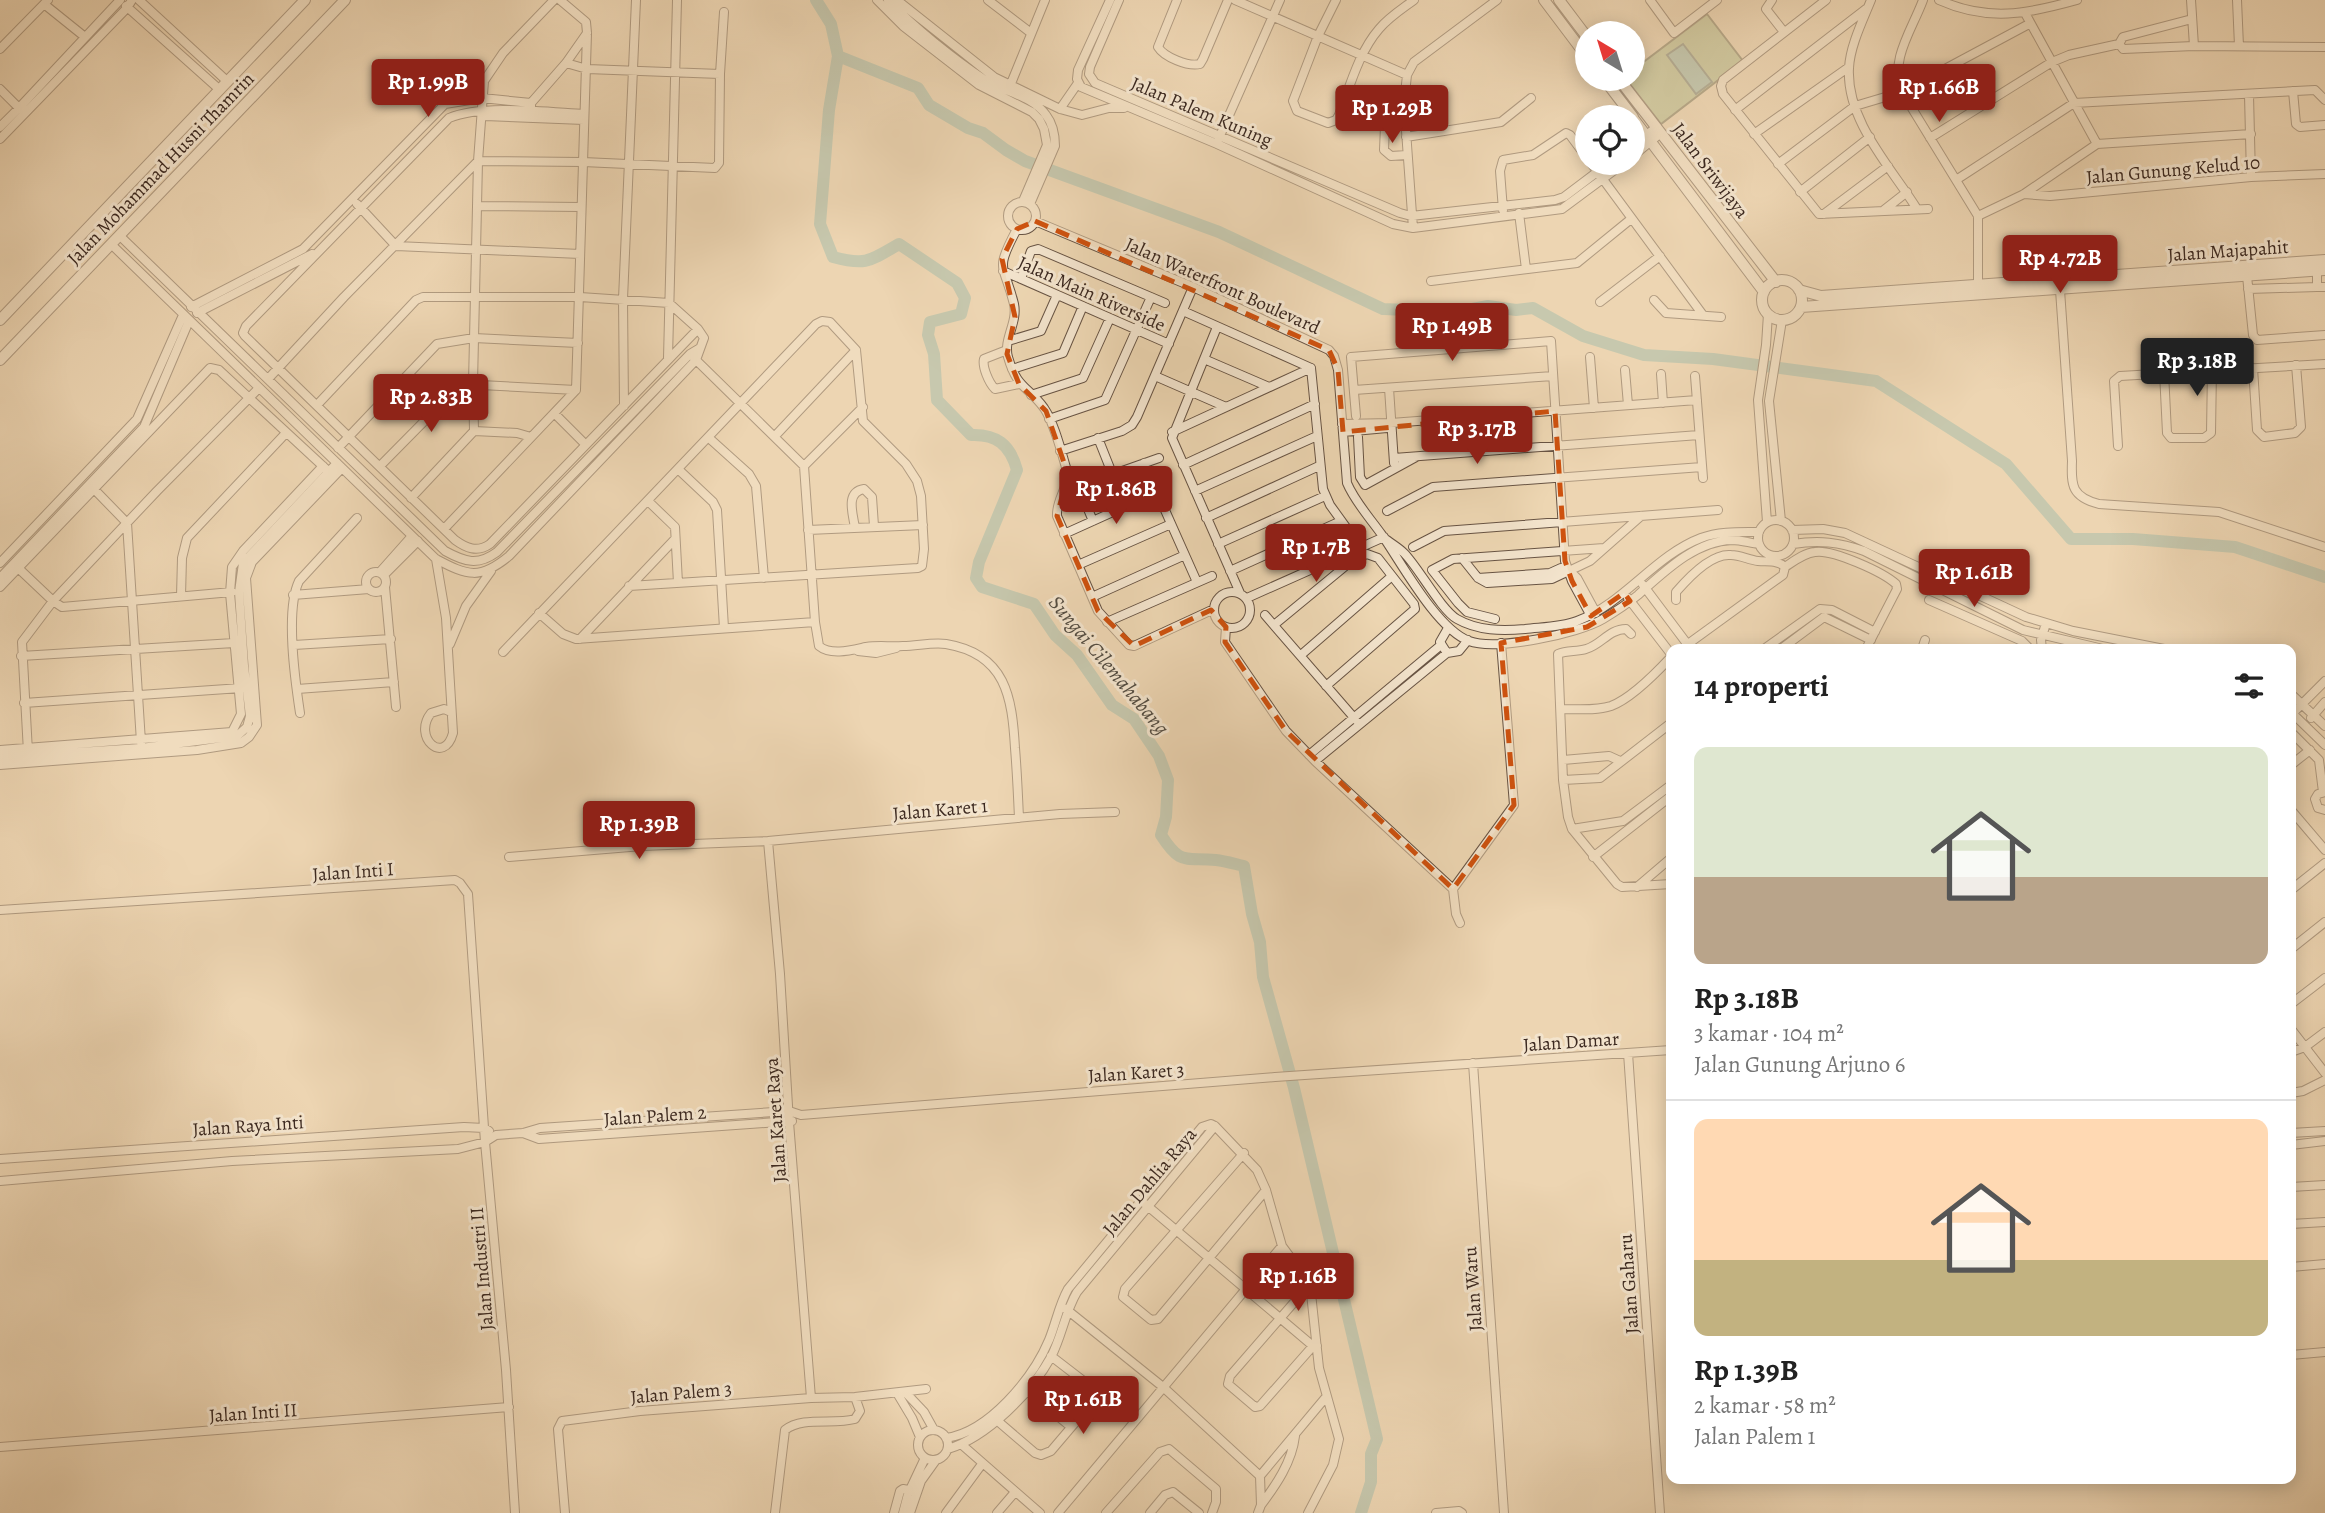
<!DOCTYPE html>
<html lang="id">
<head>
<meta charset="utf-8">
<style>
  :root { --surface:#fff; --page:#f6f6f6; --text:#222; --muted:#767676; --line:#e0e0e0; --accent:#8f2418 }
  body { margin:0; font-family:Alegreya,serif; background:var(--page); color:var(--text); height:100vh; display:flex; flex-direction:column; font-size:26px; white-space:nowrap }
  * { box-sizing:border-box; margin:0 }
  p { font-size:23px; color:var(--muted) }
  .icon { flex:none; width:38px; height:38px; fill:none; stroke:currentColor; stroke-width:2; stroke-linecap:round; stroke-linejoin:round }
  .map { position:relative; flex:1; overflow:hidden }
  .drawer { position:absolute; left:1666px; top:644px; width:630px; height:840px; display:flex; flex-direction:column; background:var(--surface); border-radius:14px; box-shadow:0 4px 18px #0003 }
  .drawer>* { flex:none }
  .needle { width:46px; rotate:322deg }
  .tools { position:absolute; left:1575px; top:21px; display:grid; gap:14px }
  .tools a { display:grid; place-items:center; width:70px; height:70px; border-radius:50%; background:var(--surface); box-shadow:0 4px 18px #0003; font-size:35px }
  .price { position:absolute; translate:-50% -60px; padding:0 16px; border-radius:7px; background:var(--accent); color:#fff; font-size:23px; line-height:46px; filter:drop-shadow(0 2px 4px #0008) }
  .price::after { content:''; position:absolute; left:50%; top:42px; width:21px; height:16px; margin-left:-10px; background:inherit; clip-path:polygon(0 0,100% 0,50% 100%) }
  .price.selected { background:#222; color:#fff }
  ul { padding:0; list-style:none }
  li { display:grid; align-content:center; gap:14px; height:371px; padding:0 28px }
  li+li { border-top:2px solid var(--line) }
  li span { display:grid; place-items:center; height:217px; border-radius:14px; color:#555 }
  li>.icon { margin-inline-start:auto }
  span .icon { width:126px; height:126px; fill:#fffc; stroke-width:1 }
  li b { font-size:30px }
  h2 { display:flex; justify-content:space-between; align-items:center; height:84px; padding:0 28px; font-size:30px }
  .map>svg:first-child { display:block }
  .green { fill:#b4be8f; stroke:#787458; stroke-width:2 }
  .water { fill:#9ab9a9; stroke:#747f72; stroke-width:2 }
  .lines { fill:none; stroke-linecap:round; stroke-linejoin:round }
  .river { stroke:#9ab9a9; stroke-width:12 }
  .minor-casing { stroke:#685444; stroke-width:10 }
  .tertiary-casing { stroke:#685444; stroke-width:12 }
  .minor { stroke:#f3e4cd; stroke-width:8 }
  .tertiary { stroke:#f3e4cd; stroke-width:10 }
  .marked { fill:none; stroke:#ce520f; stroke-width:5; stroke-dasharray:14 9; stroke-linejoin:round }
  .labels { text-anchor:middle; stroke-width:6; stroke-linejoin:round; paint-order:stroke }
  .street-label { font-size:19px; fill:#3c2920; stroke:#f3e4cd }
  .water-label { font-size:21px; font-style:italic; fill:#544d42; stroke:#f3e4cd }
</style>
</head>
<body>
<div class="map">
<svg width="2325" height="1513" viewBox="0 0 2325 1513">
  <rect width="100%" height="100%" fill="#edd6b2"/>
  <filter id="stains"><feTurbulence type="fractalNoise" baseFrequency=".00286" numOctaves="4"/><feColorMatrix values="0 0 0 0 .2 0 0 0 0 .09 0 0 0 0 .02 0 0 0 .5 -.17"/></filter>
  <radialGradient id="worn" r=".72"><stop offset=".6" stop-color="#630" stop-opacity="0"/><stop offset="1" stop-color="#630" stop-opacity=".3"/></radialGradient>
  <path class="green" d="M1707,14L1743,61L1661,124L1626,79H1633V70Z"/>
  <path class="water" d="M1683,44L1712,82L1696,94L1667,55Z"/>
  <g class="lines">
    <path class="river" d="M816,0L831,24L838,56L829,110L820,224L833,257C866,266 870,261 899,244L957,283L965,298L961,314L930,322L928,335L934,354L937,400L971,435C996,434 1010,444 1017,470L979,562L976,578L982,587L1034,604L1055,635L1077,655L1112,705L1134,719L1159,756L1168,780L1166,817L1161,835C1181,866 1184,857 1216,860C1225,861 1235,864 1244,866L1252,914L1260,942L1263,977L1294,1088L1377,1439L1371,1454V1482L1361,1513
      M838,56L918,88L929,105L968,128L983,133L1006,150L1025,161L1219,232L1383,309L1457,312L1488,306L1516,310L1533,308L1583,336L1644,355L1713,359L1876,381L2006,464L2071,539H2133L2235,547L2325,577"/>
    <defs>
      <path id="minor" d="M139,0L228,82
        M877,0L903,26L979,85L1032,112L1039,119L1044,129L1047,145L1023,201
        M888,0C912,26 955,60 985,80C1004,92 1033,96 1046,115C1053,124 1055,136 1055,146L1030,204
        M897,0L994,77L1060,109L1082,115L1109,108H1124
        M988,0L1031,33
        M1110,0L1078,70L1077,79L1081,87L1217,144L1393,224L1413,228L1562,209L1624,163
        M1119,0L1090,67L1089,74L1095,83L1400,213L1411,216L1555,200L1564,197L1609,163
        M1177,0L1158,47C1164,57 1188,67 1200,64L1203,59L1228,0
        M1235,0L1407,75
        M1336,0L1318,36L1293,101L1297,111L1328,123L1336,120L1339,115C1350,86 1359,52 1379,29C1389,17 1402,9 1414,0
        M1650,0L1674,33L1717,0
        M1772,0L1766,9L1784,32
        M1826,0L1723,80L1721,86L1723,94L1819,214L1928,209
        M1871,0C1863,20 1850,46 1849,68C1846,121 1891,167 1917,209
        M1923,0C1912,30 1889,60 1902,92L1978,216V289
        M1939,0C1988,22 2027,14 2077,0
        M2191,0L2194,46
        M2237,0L2239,46
        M44,4L85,37
        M126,6L220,90
        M2025,13L2097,144
        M2119,44L2123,49L2194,46L2325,47
        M0,49L48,0
        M566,63L587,69L720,74
        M1010,86L1045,0
        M0,89L19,108L0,127
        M2293,91L2296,124L2300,127L2325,125
        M2249,95L2251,177
        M1404,103L1385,126L1384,150L1391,156L1407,155
        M19,108L120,0
        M1060,109L1078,83
        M1735,110L1866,9
        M485,116L584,120
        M531,118V103L566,63L587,33
        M1754,134L1849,67
        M1406,137L1501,122L1531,98
        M1219,138L1280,0
        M1930,138L2052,62L2069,55L2119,44L2123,37L2192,19
        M0,139L127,8L132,0
        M1633,145L1657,127
        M1633,156L1661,133
        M1591,163L1703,315
        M1778,164L1855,106L1902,92L2029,24
        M1956,180L2074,103L2315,90L2325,100
        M1800,192L1870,137
        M2024,194L2050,196L2251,177L2325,174
        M1008 216a14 14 0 1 1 28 0a14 14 0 1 1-28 0Z
        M357,204L396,246L580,254
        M479,206L581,207
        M1503,210L1500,171L1503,160L1533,155L1566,133L1570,135L1587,158
        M1884,210L1907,192
        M1519,213L1526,269
        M1824,214L1888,166
        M1978,216L2024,194L2097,144L2251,134
        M1035,221L1193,287L1329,350L1334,356L1338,370L1347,483C1355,502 1370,518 1382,535C1402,564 1437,629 1469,641C1496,651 1578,634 1603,619C1615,612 1627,604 1638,595C1664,572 1695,541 1732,540C1741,540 1750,543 1759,544
        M1413,228L1404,103L1407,75L1414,62L1497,0
        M1017,229C994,272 1004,263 1014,304C1018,323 1003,339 1008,357C1017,389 1028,386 1044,408C1055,424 1062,455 1068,474C1067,489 1056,501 1057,516L1098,611L1129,645L1134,646L1214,609
        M120,236L445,551C465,562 478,566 497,552L690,354L700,348
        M112,245L436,559C468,576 480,580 509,556L696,360L704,338L698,329
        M1003,271L1169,344
        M2317,271V287H2325
        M2247,276L2253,335L2257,340L2325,335
        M1021,279L1031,251L1038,249L1165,303
        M1431,281L1577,263L1631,219
        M2248,289L2317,287
        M2060,290L2072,461C2071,486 2072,497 2099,504L2219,512L2325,547
        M1654,300L1666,313L1721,317
        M1600,302L1660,256
        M191,307L303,249L445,104L482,98L531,103
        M1183,311L1311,368
        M197,313L312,254
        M1217,327L1172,438L1240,593
        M1008,341L1041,331L1057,295
        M1007,350L984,359C982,367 989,383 995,389L1019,384
        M1590,357L1594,408
        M668,358L677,0
        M694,358L804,466L815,622L819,646C831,656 852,650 866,647C879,645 890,647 903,646C917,646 932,642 946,644C1006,654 1012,697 1015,748C1017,772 1018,795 1019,818
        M1204,359L1269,387
        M1311,368L1323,489L1330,505L1361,548
        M2253,368L2257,430L2264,437L2295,433L2301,427L2296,365
        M1012,369L1063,353L1083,306
        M1625,370L1628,405
        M2164,372L2167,433L2171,438H2204L2211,433L2212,369
        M1661,374L1663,403
        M1155,376L1226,407
        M1695,376L1703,478
        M268,379L344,297L478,161L583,162L715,168L719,163L720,74L724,12
        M1389,388L1394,463
        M1354,390L1553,376
        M1031,395L1083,378L1110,318
        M317,405L416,300L423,297H580L669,303L698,329L490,544C477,553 466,548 455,540L245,336L243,333L246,326L449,118C481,104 548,112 584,114
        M624,406L623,299L636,0
        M554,413L585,444
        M1356,416L1351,357L1551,341L1565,561L1572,581L1591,616
        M1049,419L1105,400L1151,297
        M1342,424L1391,423L1697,400
        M474,431L473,383L476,251L478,161L484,81L503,53L554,0
        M1172,432L1311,368
        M1343,432L1387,428L1391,423
        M775,436L856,350
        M1358,437L1360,477L1365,485L1416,457
        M709,438L749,474L756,486L764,578
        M1098,438L1125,506
        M2118,446L2114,381L2120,376L2325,364
        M338,448L437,344L474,338L578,343
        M1060,451L1122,431L1132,425L1137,417L1193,287
        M1394,458L1699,435
        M1144,463L1197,582
        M1183,465L1315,404
        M380,466L461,384L576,390
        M804,466L863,407
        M679,470L713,502L717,510L724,628
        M91,486L127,523L141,742
        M1195,491L1317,436
        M411,498L474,431L517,433L531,437
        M648,501L675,527L678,583
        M1387,511L1433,487L1702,467
        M1206,518L1319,466
        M1758 538a18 18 0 1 1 36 0a18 18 0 1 1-36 0Z
        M1093,521L1085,502L1091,482L1159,458
        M1781,521L1769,401L1782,320
        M1767,522L1758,400L1766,345L1768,314
        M855,528C853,514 845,492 864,489L872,497L874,526
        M444,529L576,390L587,33L586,22L560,0
        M808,530L923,525
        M1792,530L1823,529L1845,533L2026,617L2073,631L2164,649
        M1064,534L1157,492
        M1387,540C1392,544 1399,548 1404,553C1419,568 1441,610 1457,619C1478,631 1502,631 1525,629C1542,627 1561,627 1577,621C1625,603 1654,556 1701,538C1719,531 1740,532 1759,532
        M1218,544L1325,496
        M1793,544C1819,540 1839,542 1864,551L2023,630L2103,649
        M1413,547L1444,531L1718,510
        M1462,558L1478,578L1487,583L1552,579L1590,561L1641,516
        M436,559L446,618L453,733C444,766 412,737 431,713L444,709L451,712
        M0,563L137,419L183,315
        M1078,565L1171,524
        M16,566L53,601L62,607L232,592
        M1230,571L1341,521
        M366 582a10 10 0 1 1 20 0a10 10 0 1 1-20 0Z
        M380,572L412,536
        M1571,572L1577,578L1596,613
        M384,575L418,541
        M0,578L144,427L189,321
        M1478,578L1550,573L1561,568L1569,570
        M1643,585L1691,649
        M0,587L210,368L219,370L326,469
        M385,587L396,707
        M1214 610a18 18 0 1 1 36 0a18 18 0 1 1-36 0Z
        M293,595L369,589
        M181,596L182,558L187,538L286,433
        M1092,597L1185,555
        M1247,598L1384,537
        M1628,598L1671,654
        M1676,600V592C1688,578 1711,553 1731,555C1740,555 1749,560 1758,561C1768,562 1778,560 1785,567
        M1929,600L2022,641L2030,649
        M539,613L563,634L576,639L815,622
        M1265,615L1356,720
        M1495,619L1467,612L1458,603L1432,570L1453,559L1604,548
        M1107,622L1212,576
        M1274,625L1354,559L1367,554L1378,558L1414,604L1415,609L1326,686
        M1226,627L1225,642L1286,731L1315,761L1453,889L1456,914L1460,923
        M1448,628L1440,642L1447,653L1459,651L1468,640
        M1631,634L1626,629C1609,629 1601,645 1586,649C1577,652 1567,650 1558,654L1563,780L1568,817L1572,829L1617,884L1622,887L1671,884
        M580,639L675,539
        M450,644L466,606L491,571
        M1688,644L1783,575L1785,567C1794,561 1804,553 1815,552C1832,549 1883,572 1896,584L1897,589L1866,649
        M294,645L391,639
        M1764,649L1820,609L1832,610L1875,632
        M1781,649L1824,617L1871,640
        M1922,649L1925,640
        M2042,649L2041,640L2046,623
        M858,651L876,653L896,648
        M503,652L816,324L822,321L830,322L856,350L863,421L906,464L917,481L921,496L924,549L922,566L918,568L629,586
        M1301,655L1392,576
        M21,656L234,643
        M297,689L394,682
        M2291,694L2325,726
        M24,703L241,688
        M1561,709C1577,709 1596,711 1611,706C1630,699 1657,672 1671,657
        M2291,712L2325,745
        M300,713C295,680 285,610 299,581L357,518
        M2293,713L2325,681
        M2311,718L2325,702
        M2291,732L2319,760L2323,792
        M0,750L232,732L241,714L230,593L232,567L243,551L323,466
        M28,752L22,642L53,601L157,491L259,388
        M1309,755L1441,645
        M0,757L141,748L237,736L247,727L250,716L244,666L239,592L243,563L337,463
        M1563,760L1609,756L1620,761
        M1315,761L1447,653
        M0,765L197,750L241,743L249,737L257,725L246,578L252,562L342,468
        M2291,765L2310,750
        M1563,780L1600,778L1671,723
        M2325,792L2318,794L2315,799L2318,808L2325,810
        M2291,810L2325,850
        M1572,829L1623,821L1671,785
        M768,841L780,974L789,1122L811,1398
        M509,857L642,846L768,841L1060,814L1115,812
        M1593,857L1671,796
        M1637,887L1671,858
        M1453,889L1514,805L1501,643
        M2291,890L2325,863
        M0,910L455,880L460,883L468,894L485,1142L506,1370L515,1513
        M2291,949L2325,922
        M2291,1004L2325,978
        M2291,1029L2325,1073
        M2291,1052L2305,1047L2325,1032
        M1628,1053L1660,1513
        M1473,1063L1504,1513
        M2291,1093L2303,1091L2325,1080
        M1215,1126L1257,1170L1266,1190L1282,1246L1310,1284L1319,1368L1339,1439L1333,1465L1308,1513
        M523,1133L539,1139L792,1121
        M2291,1133L2325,1131
        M2291,1145L2325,1141
        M1244,1153L1125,1289L1123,1297L1151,1320L1158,1319L1266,1190
        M0,1159L464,1127L484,1128L489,1131
        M0,1181L232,1161L458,1149L485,1142L496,1135L523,1133L540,1128L789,1111L801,1115L1275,1077L1671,1050
        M2291,1187L2325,1185
        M1144,1203L1313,1346H1317
        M2291,1224L2325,1222
        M2291,1267L2325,1264
        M1310,1284L1230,1376L1228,1384L1255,1407L1260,1406L1313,1346
        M1066,1309L1163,1387L1260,1476
        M2291,1355L2325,1352
        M1027,1391L1071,1427
        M905,1392L924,1412L934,1430
        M897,1393L912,1418L920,1437
        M993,1417L1035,1453L1041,1455L1051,1451L1091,1404L1095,1395L1086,1383L1051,1356
        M918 1445a15 15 0 1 1 30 0a15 15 0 1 1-30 0Z
        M946,1438C989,1432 1033,1378 1049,1340C1056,1323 1059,1305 1068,1289L1202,1127L1211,1124L1215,1126
        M961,1444L1040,1513
        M0,1447L509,1407
        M948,1449C987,1437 1031,1393 1051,1357C1062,1336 1065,1312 1077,1292L1215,1126
        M1260,1476L1326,1397
        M1261,1505C1276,1485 1292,1462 1295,1436
        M565,1513L558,1429L562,1421L640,1411L811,1398L855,1397L926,1389
        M775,1513L785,1430C803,1416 833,1425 855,1419L860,1411L855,1397
        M894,1513L900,1491L903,1489L909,1490
        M903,1513L908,1494L925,1458
        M910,1513L921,1481L936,1460
        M946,1513L982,1464
        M997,1513L1015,1492
        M1058,1513L1282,1246
        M1106,1513L1160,1452L1169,1449L1216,1489V1502L1212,1513
        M1150,1513L1165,1495L1173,1492L1199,1513
        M1258,1513L1261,1505L1260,1476
        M1436,1513L1459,1511L1462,1513"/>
      <path id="tertiary" d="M1544,0L1587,57
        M1559,0L1587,37
        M1604,79L1633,117
        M1619,79L1776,282
        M1633,118L1764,292
        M1762 300a20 20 0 1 1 40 0a20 20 0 1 1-40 0Z
        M1799,290L1821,296L2325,260
        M1801,307L2325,270
        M0,320L305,0
        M0,360L345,0"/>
    </defs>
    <use href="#minor" class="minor-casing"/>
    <use href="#tertiary" class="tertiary-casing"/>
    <use href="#minor" class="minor"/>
    <use href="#tertiary" class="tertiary"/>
  </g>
  <path d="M0 0H2325V1513H0ZM1035,221L1329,350L1338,370L1343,432L1555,411L1565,561L1572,581L1591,616L1624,593L1630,601L1587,627L1501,643L1514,805L1453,889L1286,731L1225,642L1226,627L1211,610L1134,646L1098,611L1057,516L1068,474L1046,411L1019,384L1007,354L1015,317L1002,259L1017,229Z" fill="#edd6b2" fill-opacity=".55" fill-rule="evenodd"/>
  <path class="marked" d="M1035,221L1329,350L1338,370L1343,432L1555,411L1565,561L1572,581L1591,616L1624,593L1630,601L1587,627L1501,643L1514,805L1453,889L1286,731L1225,642L1226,627L1211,610L1134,646L1098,611L1057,516L1068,474L1046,411L1019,384L1007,354L1015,317L1002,259L1017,229Z"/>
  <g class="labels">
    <g class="street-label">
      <text transform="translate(1202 111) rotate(23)" y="7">Jalan Palem Kuning</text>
      <text transform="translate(160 168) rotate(-46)" y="7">Jalan Mohammad Husni Thamrin</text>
      <text transform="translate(2173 169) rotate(-5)" y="7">Jalan Gunung Kelud 10</text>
      <text transform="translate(1711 170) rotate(53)" y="7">Jalan Sriwijaya</text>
      <text transform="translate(2228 250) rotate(-4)" y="7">Jalan Majapahit</text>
      <text transform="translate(1223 285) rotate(24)" y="7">Jalan Waterfront Boulevard</text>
      <text transform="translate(1092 293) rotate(24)" y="7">Jalan Main Riverside</text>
      <text transform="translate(940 809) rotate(-5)" y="7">Jalan Karet 1</text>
      <text transform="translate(353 871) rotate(-4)" y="7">Jalan Inti I</text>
      <text transform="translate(1571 1041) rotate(-4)" y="7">Jalan Damar</text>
      <text transform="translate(1136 1072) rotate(-4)" y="7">Jalan Karet 3</text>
      <text transform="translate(655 1115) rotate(-4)" y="7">Jalan Palem 2</text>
      <text transform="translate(775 1120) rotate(-94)" y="7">Jalan Karet Raya</text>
      <text transform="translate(248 1125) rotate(-4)" y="7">Jalan Raya Inti</text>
      <text transform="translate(1149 1181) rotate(-50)" y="7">Jalan Dahlia Raya</text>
      <text transform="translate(481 1269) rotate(-95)" y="7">Jalan Industri II</text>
      <text transform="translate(1628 1284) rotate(-94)" y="7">Jalan Gaharu</text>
      <text transform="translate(1472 1289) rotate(-94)" y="7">Jalan Waru</text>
      <text transform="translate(681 1392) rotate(-5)" y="7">Jalan Palem 3</text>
      <text transform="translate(253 1412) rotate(-4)" y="7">Jalan Inti II</text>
    </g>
    <g class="water-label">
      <text transform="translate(1109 665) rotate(50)" y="7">Sungai Cilemahabang</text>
    </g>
  </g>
  <rect width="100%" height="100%" filter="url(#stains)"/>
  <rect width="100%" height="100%" fill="url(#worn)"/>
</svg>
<div class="tools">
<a><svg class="needle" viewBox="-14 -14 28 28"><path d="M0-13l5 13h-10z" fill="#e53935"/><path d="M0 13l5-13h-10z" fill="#767676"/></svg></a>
<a><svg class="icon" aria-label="locate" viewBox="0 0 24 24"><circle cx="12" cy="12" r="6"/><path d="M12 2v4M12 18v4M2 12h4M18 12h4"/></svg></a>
</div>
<b class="price" style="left:428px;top:119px">Rp 1.99B</b>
<b class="price" style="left:1939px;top:124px">Rp 1.66B</b>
<b class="price" style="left:1392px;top:145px">Rp 1.29B</b>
<b class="price" style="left:2060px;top:295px">Rp 4.72B</b>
<b class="price" style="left:1452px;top:363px">Rp 1.49B</b>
<b class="price selected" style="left:2197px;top:398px">Rp 3.18B</b>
<b class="price" style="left:431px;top:434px">Rp 2.83B</b>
<b class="price" style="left:1477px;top:466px">Rp 3.17B</b>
<b class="price" style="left:1116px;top:526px">Rp 1.86B</b>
<b class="price" style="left:1316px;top:584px">Rp 1.7B</b>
<b class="price" style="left:1974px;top:609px">Rp 1.61B</b>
<b class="price" style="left:639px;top:861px">Rp 1.39B</b>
<b class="price" style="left:1298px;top:1313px">Rp 1.16B</b>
<b class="price" style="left:1083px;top:1436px">Rp 1.61B</b>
<section class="drawer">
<h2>14 properti<svg class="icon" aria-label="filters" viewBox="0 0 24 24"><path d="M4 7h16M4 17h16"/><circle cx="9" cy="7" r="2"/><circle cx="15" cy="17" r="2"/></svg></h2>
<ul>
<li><span style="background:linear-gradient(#dfe7d0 60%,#b9a48a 0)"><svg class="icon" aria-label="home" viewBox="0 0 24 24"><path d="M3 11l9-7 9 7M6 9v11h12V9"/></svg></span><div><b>Rp 3.18B</b><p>3 kamar · 104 m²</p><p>Jalan Gunung Arjuno 6</p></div></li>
<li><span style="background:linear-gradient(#ffd9b3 65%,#c2b280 0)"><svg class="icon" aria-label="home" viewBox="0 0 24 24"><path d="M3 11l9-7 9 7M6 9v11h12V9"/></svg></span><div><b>Rp 1.39B</b><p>2 kamar · 58 m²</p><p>Jalan Palem 1</p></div></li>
</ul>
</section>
</div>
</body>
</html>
